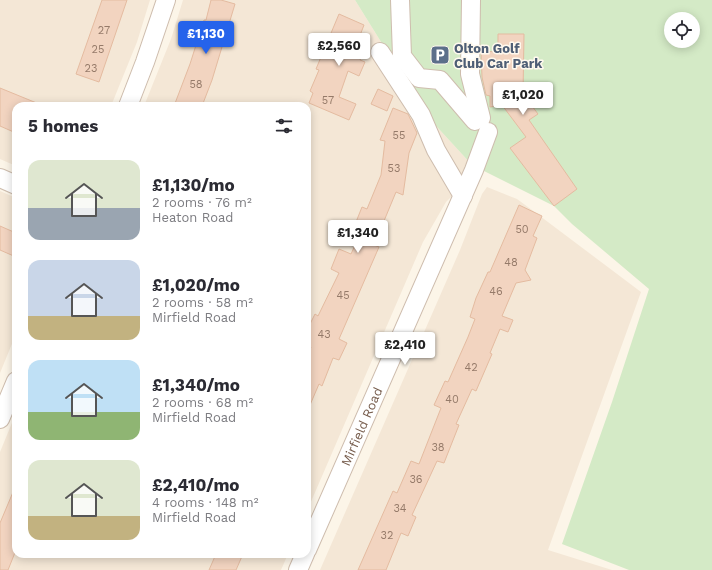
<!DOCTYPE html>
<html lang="en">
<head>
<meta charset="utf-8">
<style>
  :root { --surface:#fff; --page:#f2f2f3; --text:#2b2b33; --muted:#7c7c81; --accent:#2563eb }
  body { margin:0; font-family:"Work Sans",sans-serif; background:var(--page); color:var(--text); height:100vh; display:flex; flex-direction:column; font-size:15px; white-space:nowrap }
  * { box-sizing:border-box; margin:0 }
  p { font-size:13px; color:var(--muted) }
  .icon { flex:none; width:22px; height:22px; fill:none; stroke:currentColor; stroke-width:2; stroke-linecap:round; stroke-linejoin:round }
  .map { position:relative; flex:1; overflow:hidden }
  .drawer { position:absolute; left:12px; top:102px; width:299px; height:456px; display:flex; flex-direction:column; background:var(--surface); border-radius:12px; box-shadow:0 2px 10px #0003 }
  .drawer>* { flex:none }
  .buttons { position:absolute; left:664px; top:12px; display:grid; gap:8px }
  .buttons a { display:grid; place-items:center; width:36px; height:36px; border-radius:50%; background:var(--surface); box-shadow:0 2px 10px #0003; font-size:20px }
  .price { position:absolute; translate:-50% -34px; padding:0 9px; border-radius:4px; background:#fff; color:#222; font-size:13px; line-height:26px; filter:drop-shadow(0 1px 2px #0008) }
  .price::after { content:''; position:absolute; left:50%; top:24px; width:12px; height:9px; margin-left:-6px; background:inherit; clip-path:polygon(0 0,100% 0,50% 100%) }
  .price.active { background:var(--accent); color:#fff }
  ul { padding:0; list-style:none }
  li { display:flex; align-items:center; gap:12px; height:100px; padding:0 16px }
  li span { display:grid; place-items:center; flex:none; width:112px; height:80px; border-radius:12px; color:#555 }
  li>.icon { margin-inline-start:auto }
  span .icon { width:48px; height:48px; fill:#fffc; stroke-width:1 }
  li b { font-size:17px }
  h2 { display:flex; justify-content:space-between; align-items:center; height:48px; padding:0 16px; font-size:17px }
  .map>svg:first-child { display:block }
  .residential { fill:#f4e7d6 }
  .green { fill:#d4eac6; fill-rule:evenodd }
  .building { fill:#f2d4c0; stroke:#e4bba0 }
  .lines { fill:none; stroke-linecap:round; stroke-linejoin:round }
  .minor-casing { stroke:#cebdae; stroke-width:20 }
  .minor { stroke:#fff; stroke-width:18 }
  .labels { text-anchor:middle; stroke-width:3; stroke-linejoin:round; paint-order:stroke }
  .number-label { font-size:11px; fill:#957a69 }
  .service-label { font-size:13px; font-weight:bold; fill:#4e5e75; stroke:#fff9ee; text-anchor:start }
  .street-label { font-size:13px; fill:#765c4c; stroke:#fff9ee }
</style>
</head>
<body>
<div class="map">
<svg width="712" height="570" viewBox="0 0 712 570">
  <rect width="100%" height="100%" fill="#fcf5e8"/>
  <path class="residential" d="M0,0H150L137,42L111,106H16V166L0,159Z
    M183,0H355L427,116L472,165L469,179L446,202L423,242L307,511V106H144L171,39Z
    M487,187L517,199L532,210L641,292L548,550L612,570H320L460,250L482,194Z
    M0,191L16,198V334L0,373Z
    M16,413V554H288L281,570H0V452Z"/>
  <path class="green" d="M355,0H712V570H629L562,544L612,402L649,289L572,224L554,206L472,165L427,116ZM671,19H693V41H671Z"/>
  <path class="building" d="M102,0H127L99,82L76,74Z
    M211,0H221L235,4L212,80L202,106H174L190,64L204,20H206Z
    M339,14L364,25L359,38L368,41L360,60L365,62L359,76L348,71L339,97L356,104L349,120L309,103L313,93L310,91L319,70L316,69Z
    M498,34H524L523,94L538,114L529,120L577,189L554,206L510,148L526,137L502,105L490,107V96L486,95L482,77L481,51L498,52Z
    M0,88L44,106H16V133L0,126Z
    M378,89L393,96L387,111L371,104Z
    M393,108L408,114L417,133L409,153L403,195L396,192L374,245L379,247L339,339L347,343L339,360L333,358L322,386L319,384L307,412V357L311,347L307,345V330L315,314L318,316L339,273L331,269L339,249L351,254L362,230L354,227L362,207L367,209L381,175L385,141L380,140Z
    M519,205L542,216L533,236L537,238L525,270L531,280L516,283L502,316L513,320L508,332L500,329L490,353L492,354L476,391L472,389L456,424L459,425L444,463L437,461L412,515L416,517L408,536L401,533L386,570H358L393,491L397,493L411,461L419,464L441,408L434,405L445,381L448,382L468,337L475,319L470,317L476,298L488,272H490Z
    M0,226L16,233V257L0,250Z
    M16,485V550L8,570H0V523Z
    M216,554H243L236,570H209Z"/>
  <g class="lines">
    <defs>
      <g id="minor">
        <path d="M400,0L402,56L419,78L440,80L475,121"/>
        <path d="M471,0L470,74L481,118"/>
        <path d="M380,52L421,115L436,150L463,196"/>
        <path d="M128,106L145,62L166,0"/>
        <path d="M0,178L16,185"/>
        <path d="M0,419L16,381"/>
        <path id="s1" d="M307,550L474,170L488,132"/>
        <path d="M298,570L305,554"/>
      </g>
    </defs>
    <use href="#minor" class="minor-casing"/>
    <use href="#minor" class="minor"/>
  </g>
  <defs>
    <symbol id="parking-square" viewBox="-11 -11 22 22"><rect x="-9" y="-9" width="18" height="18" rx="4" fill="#5c6f8a" stroke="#fff9ee"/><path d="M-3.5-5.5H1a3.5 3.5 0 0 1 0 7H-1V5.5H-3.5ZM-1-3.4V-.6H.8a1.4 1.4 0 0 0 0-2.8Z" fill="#fff"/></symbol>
  </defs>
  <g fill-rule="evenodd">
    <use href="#parking-square" x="429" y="44" width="22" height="22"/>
  </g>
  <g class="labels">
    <g class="number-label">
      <text x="104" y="34">27</text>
      <text x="98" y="53">25</text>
      <text x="91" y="72">23</text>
      <text x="196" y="88">58</text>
      <text x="328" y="104">57</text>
      <text x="399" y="139">55</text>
      <text x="394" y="172">53</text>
      <text x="522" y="233">50</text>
      <text x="511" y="266">48</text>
      <text x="496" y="295">46</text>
      <text x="343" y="299">45</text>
      <text x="324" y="338">43</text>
      <text x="471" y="371">42</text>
      <text x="452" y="403">40</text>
      <text x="438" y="451">38</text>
      <text x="416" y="483">36</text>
      <text x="400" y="512">34</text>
      <text x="387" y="539">32</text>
    </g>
    <g class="service-label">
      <text x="454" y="53">Olton Golf<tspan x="454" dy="15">Club Car Park</tspan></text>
    </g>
    <g class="street-label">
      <text dy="5" stroke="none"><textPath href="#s1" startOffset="135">Mirfield Road</textPath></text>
    </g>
  </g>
</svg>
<div class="buttons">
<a><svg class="icon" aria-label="locate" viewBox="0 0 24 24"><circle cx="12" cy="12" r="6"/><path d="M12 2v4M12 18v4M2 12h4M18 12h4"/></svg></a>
</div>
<b class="price active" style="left:206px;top:55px">£1,130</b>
<b class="price" style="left:339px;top:67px">£2,560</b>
<b class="price" style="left:523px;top:116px">£1,020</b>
<b class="price" style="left:358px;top:254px">£1,340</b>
<b class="price" style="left:405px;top:366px">£2,410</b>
<section class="drawer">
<h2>5 homes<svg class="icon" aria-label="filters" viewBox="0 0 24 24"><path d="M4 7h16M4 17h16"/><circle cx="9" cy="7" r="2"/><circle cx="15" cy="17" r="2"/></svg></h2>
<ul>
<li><span style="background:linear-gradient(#dfe7d0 60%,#9aa5b1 0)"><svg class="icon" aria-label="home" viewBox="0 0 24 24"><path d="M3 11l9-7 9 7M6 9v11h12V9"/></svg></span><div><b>£1,130/mo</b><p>2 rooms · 76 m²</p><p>Heaton Road</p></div></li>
<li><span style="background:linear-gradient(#c9d6e8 70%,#c2b280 0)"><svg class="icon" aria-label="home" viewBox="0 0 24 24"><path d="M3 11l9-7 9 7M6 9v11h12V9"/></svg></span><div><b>£1,020/mo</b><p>2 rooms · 58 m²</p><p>Mirfield Road</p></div></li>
<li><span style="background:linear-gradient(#bfe0f5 65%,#8fb573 0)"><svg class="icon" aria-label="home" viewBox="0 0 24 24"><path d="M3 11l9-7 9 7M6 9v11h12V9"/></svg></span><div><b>£1,340/mo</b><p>2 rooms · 68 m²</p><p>Mirfield Road</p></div></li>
<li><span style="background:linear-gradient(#dfe7d0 70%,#c2b280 0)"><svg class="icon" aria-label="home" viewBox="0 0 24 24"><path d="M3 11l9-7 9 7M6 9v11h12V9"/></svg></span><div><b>£2,410/mo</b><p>4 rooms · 148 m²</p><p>Mirfield Road</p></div></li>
</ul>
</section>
</div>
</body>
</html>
